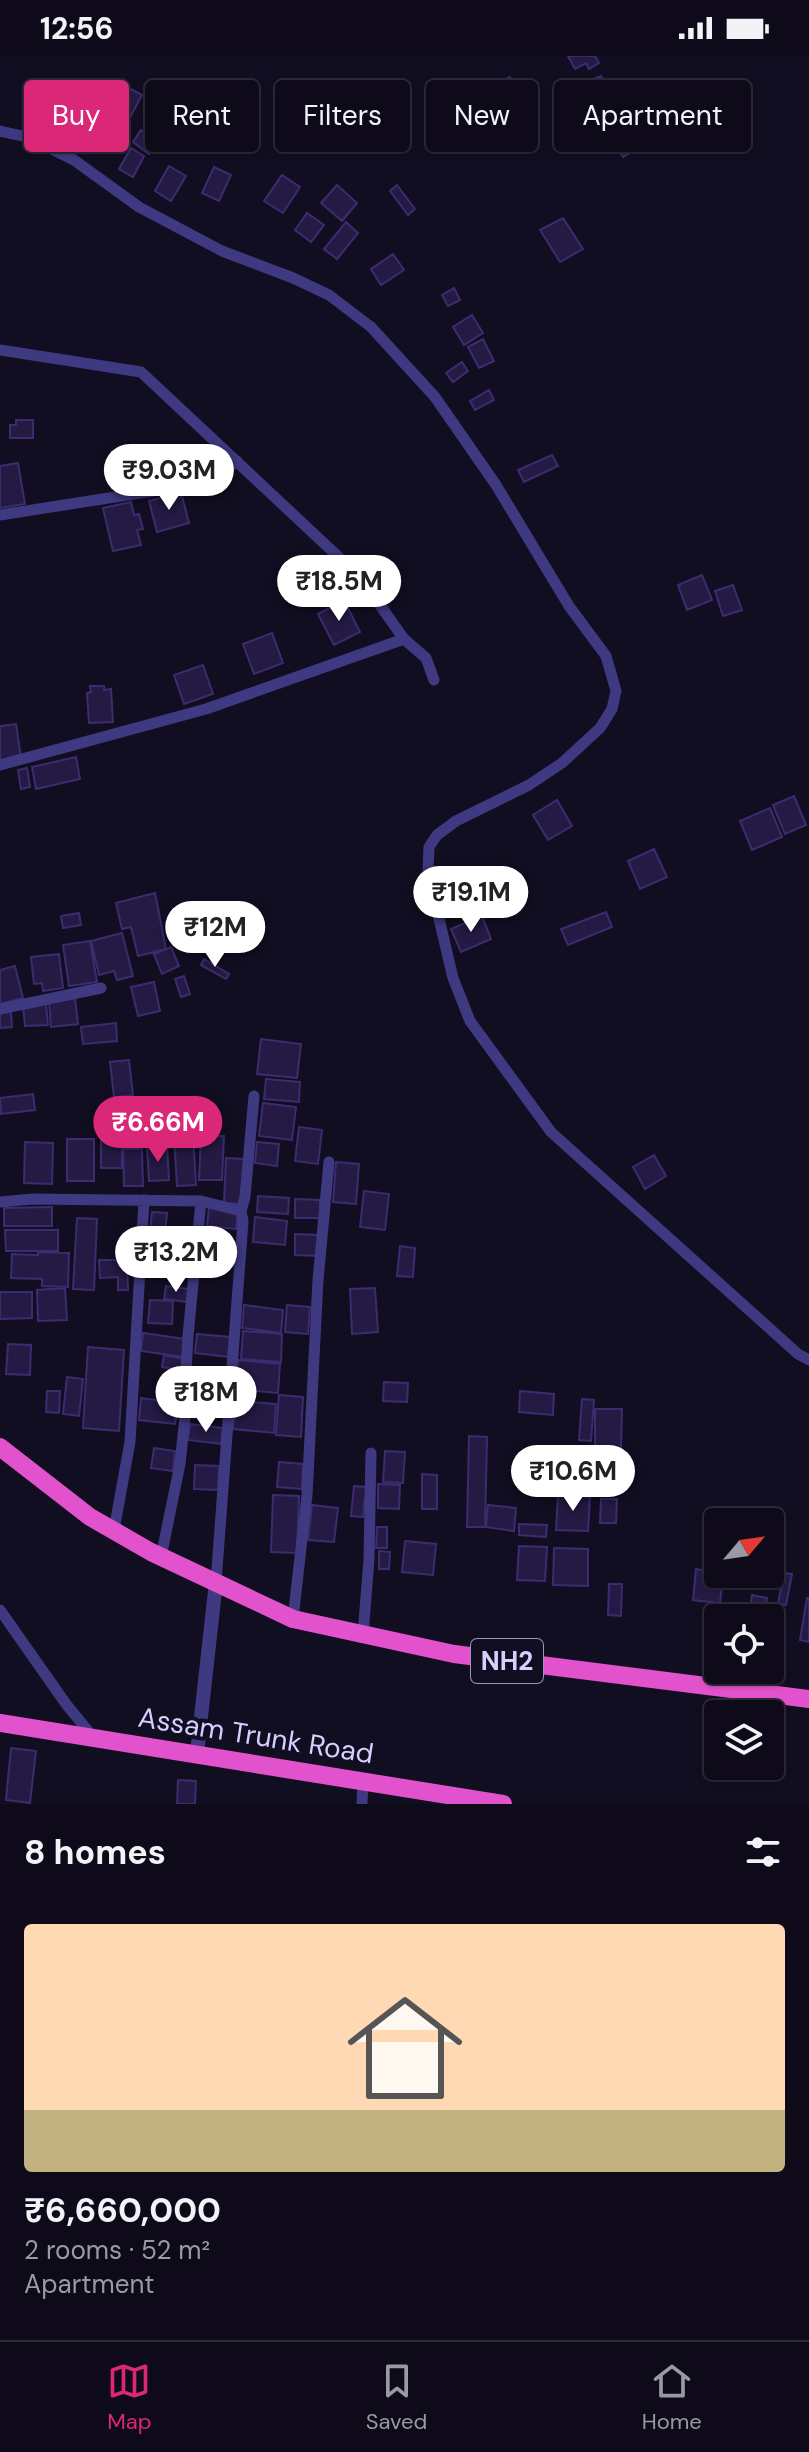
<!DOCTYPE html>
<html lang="en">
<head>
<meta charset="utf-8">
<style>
  :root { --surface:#0e0a1a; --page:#1c1827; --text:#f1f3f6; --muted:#9b9aa2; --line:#2e2b39; --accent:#db2777 }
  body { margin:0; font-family:"DM Sans",sans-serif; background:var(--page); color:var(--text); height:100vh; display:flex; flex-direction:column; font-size:30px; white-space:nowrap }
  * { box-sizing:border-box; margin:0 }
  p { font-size:26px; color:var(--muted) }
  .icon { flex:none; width:44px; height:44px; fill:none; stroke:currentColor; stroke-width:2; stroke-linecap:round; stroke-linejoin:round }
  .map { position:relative; height:1748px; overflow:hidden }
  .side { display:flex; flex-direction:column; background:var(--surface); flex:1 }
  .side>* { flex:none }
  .hud { position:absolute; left:24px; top:24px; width:762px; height:72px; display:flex; gap:16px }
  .needle { width:52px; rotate:61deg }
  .buttons { position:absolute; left:704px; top:1452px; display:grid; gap:16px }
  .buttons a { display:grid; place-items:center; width:80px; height:80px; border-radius:8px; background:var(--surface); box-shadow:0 2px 6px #0004,0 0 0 2px var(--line); font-size:40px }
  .price { position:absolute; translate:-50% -68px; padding:0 18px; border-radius:28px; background:#fff; color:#222; font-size:26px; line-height:52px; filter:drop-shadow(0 2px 4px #0008) }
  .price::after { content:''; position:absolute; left:50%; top:48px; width:24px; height:18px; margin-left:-12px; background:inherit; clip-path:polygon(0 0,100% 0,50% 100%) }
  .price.on { background:var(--accent); color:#fff }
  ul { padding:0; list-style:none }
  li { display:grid; align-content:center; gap:16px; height:424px; padding:0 24px }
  li span { display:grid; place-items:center; height:248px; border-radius:8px; color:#555 }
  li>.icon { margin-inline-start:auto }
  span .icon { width:144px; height:144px; fill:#fffc; stroke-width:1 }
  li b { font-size:34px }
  h2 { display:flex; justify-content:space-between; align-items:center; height:96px; padding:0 24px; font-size:34px }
  .pill { padding:0 28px; border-radius:8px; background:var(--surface); box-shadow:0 2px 6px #0004,0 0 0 2px var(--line); font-size:28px; line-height:72px }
  .pill.on { background:var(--accent); color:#fff }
  .status { display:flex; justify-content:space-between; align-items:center; height:56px; padding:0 40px; background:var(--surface); direction:ltr }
  .status svg { height:22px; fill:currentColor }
  .tab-bar { display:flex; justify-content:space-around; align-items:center; height:112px; border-top:2px solid var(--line); background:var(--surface); font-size:22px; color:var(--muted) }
  .tab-bar a { display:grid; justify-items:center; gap:4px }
  .tab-bar .on { color:var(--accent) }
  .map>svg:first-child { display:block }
  .building { fill:#241a43; stroke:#3c2c6f; stroke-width:2 }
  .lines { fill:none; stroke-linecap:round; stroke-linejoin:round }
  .minor { stroke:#3f3981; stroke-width:11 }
  .tertiary { stroke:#3f3981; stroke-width:14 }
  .trunk { stroke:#e252cc; stroke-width:18 }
  .labels { text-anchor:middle; stroke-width:8; stroke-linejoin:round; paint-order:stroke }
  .shield { fill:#120e22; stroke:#9c95bd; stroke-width:2 }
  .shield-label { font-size:26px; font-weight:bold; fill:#d7cfff }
  .street-label { font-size:28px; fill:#d7cfff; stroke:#120e22 }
</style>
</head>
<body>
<div class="status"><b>12:56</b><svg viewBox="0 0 49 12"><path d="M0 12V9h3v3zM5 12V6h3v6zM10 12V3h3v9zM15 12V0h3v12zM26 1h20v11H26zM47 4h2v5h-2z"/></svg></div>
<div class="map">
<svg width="809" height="1748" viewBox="0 0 809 1748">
  <rect width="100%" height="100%" fill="#120e22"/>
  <path class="building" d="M568,0H595L599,7L589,13L586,7L575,13Z
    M601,20L609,38L591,46L583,27Z
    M510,21L517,38L497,47L490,30Z
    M121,28L142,39L127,67L106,56Z
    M576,35L590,61L567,73L554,47Z
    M71,38L85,45L72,72L59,66Z
    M679,39L693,66L669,78L665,69L648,77L639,59Z
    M46,43L62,50L57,61L42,54Z
    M617,44L643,90L623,101L597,56Z
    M162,52L176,64L161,82L147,70Z
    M141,74L158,86L149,98L133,86Z
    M131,92L144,100L133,121L119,113Z
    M169,110L186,120L171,145L155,135Z
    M214,111L231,119L219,145L202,137Z
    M282,119L300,131L283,157L264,145Z
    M337,129L357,147L342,165L321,147Z
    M397,129L415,153L408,159L390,135Z
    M307,157L324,169L311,186L295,174Z
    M563,162L583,193L560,206L540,174Z
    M346,166L358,177L337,203L324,193Z
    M393,198L404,214L381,229L371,213Z
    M454,232L460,244L448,250L442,239Z
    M472,259L483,277L464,289L453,271Z
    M483,283L494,305L479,312L468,291Z
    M462,306L468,315L453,326L446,317Z
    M489,334L494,344L475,354L470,345Z
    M16,364H33V382H10V369H16Z
    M552,399L558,410L524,426L518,414Z
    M18,407L25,448L0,452V410Z
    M181,436L189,467L157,476L149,445Z
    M131,446L134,459L139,458L143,473L137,474L141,489L113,495L103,452Z
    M702,519L712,544L687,554L678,529Z
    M733,529L742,554L723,560L715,535Z
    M344,544L360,576L334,589L318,558Z
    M272,577L283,607L254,618L243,588Z
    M203,609L213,638L184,648L174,619Z
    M90,630H104V634L111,633L113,666L89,667L87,637L91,636Z
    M16,668L21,702L0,705V670Z
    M76,701L80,723L36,733L32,711Z
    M27,712L30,731L21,733L18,714Z
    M794,740L806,769L785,778L773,749Z
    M557,744L572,770L548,784L533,759Z
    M770,752L782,781L752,794L740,765Z
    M654,793L667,821L640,833L628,805Z
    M155,837L166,893L138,900L131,871L122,873L116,847Z
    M606,856L612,871L568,889L561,873Z
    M79,857L81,869L63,872L61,860Z
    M482,860L491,883L461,896L451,873Z
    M122,877L133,920L117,924L114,915L99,919L91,885Z
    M198,878L203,891L188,897L183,883Z
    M90,885L97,926L69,930L63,889Z
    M171,891L179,910L162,918L154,898Z
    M59,898L63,932L43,935L42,927L34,928L31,901Z
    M204,903L229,918L226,923L201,909Z
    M15,910L23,942L0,948V914Z
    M184,920L190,938L181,941L175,923Z
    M154,926L160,955L138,960L131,931Z
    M75,942L78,968L51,971L49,944Z
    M46,947L48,969L25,970L23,950Z
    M11,956L12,971L0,972V957Z
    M116,967L117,985L83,988L81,971Z
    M261,983L301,988L297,1022L257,1018Z
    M129,1004L133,1039L114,1041L110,1006Z
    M266,1023L300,1026L299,1046L264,1043Z
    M33,1038L35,1054L1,1058L0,1042Z
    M263,1047L296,1051L292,1084L259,1080Z
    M299,1071L322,1074L318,1108L295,1105Z
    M193,1078L196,1129L177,1130L174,1079Z
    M101,1080H122V1112H101Z
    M201,1080H224L222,1124H199Z
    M67,1083H94V1125H67Z
    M25,1086L53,1087L52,1128L24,1127Z
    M257,1086L279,1088L277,1110L255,1107Z
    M167,1090L169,1124L149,1125L147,1091Z
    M123,1093H142L143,1130H124Z
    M654,1099L666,1120L645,1133L633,1111Z
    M226,1102L245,1103L242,1148L224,1147Z
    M336,1106L359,1108L356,1148L333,1146Z
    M364,1135L389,1138L385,1174L360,1171Z
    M258,1140L289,1142L288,1158L257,1156Z
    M295,1143L320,1144V1162H295Z
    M52,1151V1170H4V1152Z
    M209,1151L238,1155L236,1173L207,1170Z
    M152,1156L167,1157L164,1189L149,1188Z
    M255,1161L287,1165L285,1189L253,1186Z
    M77,1162L97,1163L94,1234L73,1233Z
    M5,1174H58V1195H6Z
    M295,1178L318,1179L317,1200L295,1199Z
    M207,1190L229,1193L227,1208L205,1204Z
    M400,1190L415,1192L413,1221L397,1220Z
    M150,1194L191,1198L189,1218L149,1214Z
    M38,1196L69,1197L68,1231L42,1230V1223L11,1222L12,1198L38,1199Z
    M99,1204H127L128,1234H118V1221L100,1222Z
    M166,1230L188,1233L187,1246L164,1243Z
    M65,1232L67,1264L38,1265L37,1234Z
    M375,1232L378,1276L352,1278L350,1233Z
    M0,1236H32V1262L0,1263Z
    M150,1244L173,1245L172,1268L148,1267Z
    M244,1249L283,1254L281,1277L242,1272Z
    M287,1249L310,1251L308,1278L285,1276Z
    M243,1275L282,1278L281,1306L241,1303Z
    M143,1277L186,1283L184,1301L141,1295Z
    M197,1278L230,1281L228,1301L195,1297Z
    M8,1288L31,1289L30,1319L6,1318Z
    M88,1291L124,1294L119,1375L83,1372Z
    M164,1299L185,1303L183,1315L162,1311Z
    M238,1304L280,1308L278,1337L235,1333Z
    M192,1313L225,1318L222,1337L190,1332Z
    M67,1321L83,1323L79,1360L63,1358Z
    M384,1326L408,1327L407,1346L383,1345Z
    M47,1335H60L59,1357L46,1356Z
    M520,1335L554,1338L553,1359L519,1356Z
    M279,1339L303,1341L301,1381L276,1379Z
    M141,1342L178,1347L175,1368L139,1364Z
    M582,1343L594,1344L591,1385L579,1384Z
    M236,1345L276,1348L274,1377L233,1373Z
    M595,1353H622L621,1392H595Z
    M190,1368L223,1372L221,1388L188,1384Z
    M469,1380L487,1381L485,1471H467Z
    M154,1392L175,1395L173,1415L151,1412Z
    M385,1395L405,1396L403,1427L383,1426Z
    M560,1399H591V1438H559Z
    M279,1406L303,1408L302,1433L277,1431Z
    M195,1409L219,1410L218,1434L194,1433Z
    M422,1418L437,1419V1453H422Z
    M378,1428L400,1429L399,1453L378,1452Z
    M354,1430L366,1431L363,1461L351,1460Z
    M273,1439L299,1440L297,1497L271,1496Z
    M558,1439L590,1441L588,1475L556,1474Z
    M601,1443H617L616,1467H600Z
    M312,1449L338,1452L334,1486L308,1484Z
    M488,1449L516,1452L514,1475L486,1471Z
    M519,1468L547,1469L546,1481L519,1479Z
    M377,1471H387V1492H376Z
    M770,1476L783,1477L779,1515L770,1514Z
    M405,1485L436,1488L433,1519L402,1516Z
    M519,1490L547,1491L545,1525L517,1524Z
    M554,1492L588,1493V1530L553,1529Z
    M379,1495L390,1496L389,1513H379Z
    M696,1513L723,1518L720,1547L693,1544Z
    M784,1517L792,1518L786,1549L778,1548Z
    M609,1528H622L621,1560L608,1559Z
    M752,1539L767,1542L764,1562H749Z
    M807,1542H809V1586L800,1584Z
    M11,1692L36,1695L30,1747L6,1744Z
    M178,1724L196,1725L195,1748H177Z"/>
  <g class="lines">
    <path class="minor" d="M0,75L27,81L74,104L139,151L222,195L293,222L329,239L371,271L435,341L496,429L569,550L606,600L616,635L612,653L600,672L562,707L529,729L456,765L437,779L429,791L428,816L453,922L470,965L551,1076L798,1298L809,1304
      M0,294L141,316L360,521L404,583
      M0,459L198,428L221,417L237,405
      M0,709L206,653L404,583L426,602L434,624
      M0,953L101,932
      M0,1146L32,1143L201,1145L241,1155
      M114,1474L130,1386L144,1144
      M161,1501L180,1408L186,1351L185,1334L188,1280L201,1145
      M216,1526L243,1165L241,1155L245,1141L254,1040
      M0,1554L66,1648L93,1681
      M293,1563L307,1439L318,1224L329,1106
      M363,1579L369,1503L371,1397
      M362,1748L363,1725"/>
    <path class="tertiary" d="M197,1697L216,1526"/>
    <path class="trunk" d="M0,1391L90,1461L151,1496L293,1563L454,1598L809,1643
      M0,1667L503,1748"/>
  </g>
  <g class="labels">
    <rect class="shield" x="471" y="1583" width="72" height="44" rx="6"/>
    <g class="shield-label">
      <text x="507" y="1614">NH2</text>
    </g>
    <g class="street-label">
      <text transform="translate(256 1679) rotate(9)" y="10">Assam Trunk Road</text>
    </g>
  </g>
</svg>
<div class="buttons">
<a><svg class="needle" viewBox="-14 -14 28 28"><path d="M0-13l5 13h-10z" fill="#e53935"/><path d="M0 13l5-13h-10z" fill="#9b9aa2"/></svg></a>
<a><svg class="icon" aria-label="locate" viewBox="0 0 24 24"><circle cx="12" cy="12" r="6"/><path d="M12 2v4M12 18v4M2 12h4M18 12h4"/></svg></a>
<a><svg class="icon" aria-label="layers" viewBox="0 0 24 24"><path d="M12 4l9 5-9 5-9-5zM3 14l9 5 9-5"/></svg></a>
</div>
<b class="price" style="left:169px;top:456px">₹9.03M</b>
<b class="price" style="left:339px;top:567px">₹18.5M</b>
<b class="price" style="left:471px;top:878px">₹19.1M</b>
<b class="price" style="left:215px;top:913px">₹12M</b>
<b class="price on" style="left:158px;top:1108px">₹6.66M</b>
<b class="price" style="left:176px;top:1238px">₹13.2M</b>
<b class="price" style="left:206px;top:1378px">₹18M</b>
<b class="price" style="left:573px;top:1457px">₹10.6M</b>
<div class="hud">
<a class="pill on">Buy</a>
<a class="pill">Rent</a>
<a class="pill">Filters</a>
<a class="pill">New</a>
<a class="pill">Apartment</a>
</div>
</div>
<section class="side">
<h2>8 homes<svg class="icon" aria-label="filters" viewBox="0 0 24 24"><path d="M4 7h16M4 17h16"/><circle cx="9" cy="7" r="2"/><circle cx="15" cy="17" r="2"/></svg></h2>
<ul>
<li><span style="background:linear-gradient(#ffd9b3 75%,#c2b280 0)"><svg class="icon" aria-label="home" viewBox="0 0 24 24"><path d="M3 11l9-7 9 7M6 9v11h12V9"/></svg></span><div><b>₹6,660,000</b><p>2 rooms · 52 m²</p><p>Apartment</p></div></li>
</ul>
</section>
<nav class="tab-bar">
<a class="on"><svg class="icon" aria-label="map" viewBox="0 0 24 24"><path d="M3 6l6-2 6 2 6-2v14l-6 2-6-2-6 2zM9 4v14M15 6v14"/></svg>Map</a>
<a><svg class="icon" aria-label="saved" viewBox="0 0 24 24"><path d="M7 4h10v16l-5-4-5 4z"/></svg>Saved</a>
<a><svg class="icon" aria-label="home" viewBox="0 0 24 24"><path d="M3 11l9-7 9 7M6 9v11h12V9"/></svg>Home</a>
</nav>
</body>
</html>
